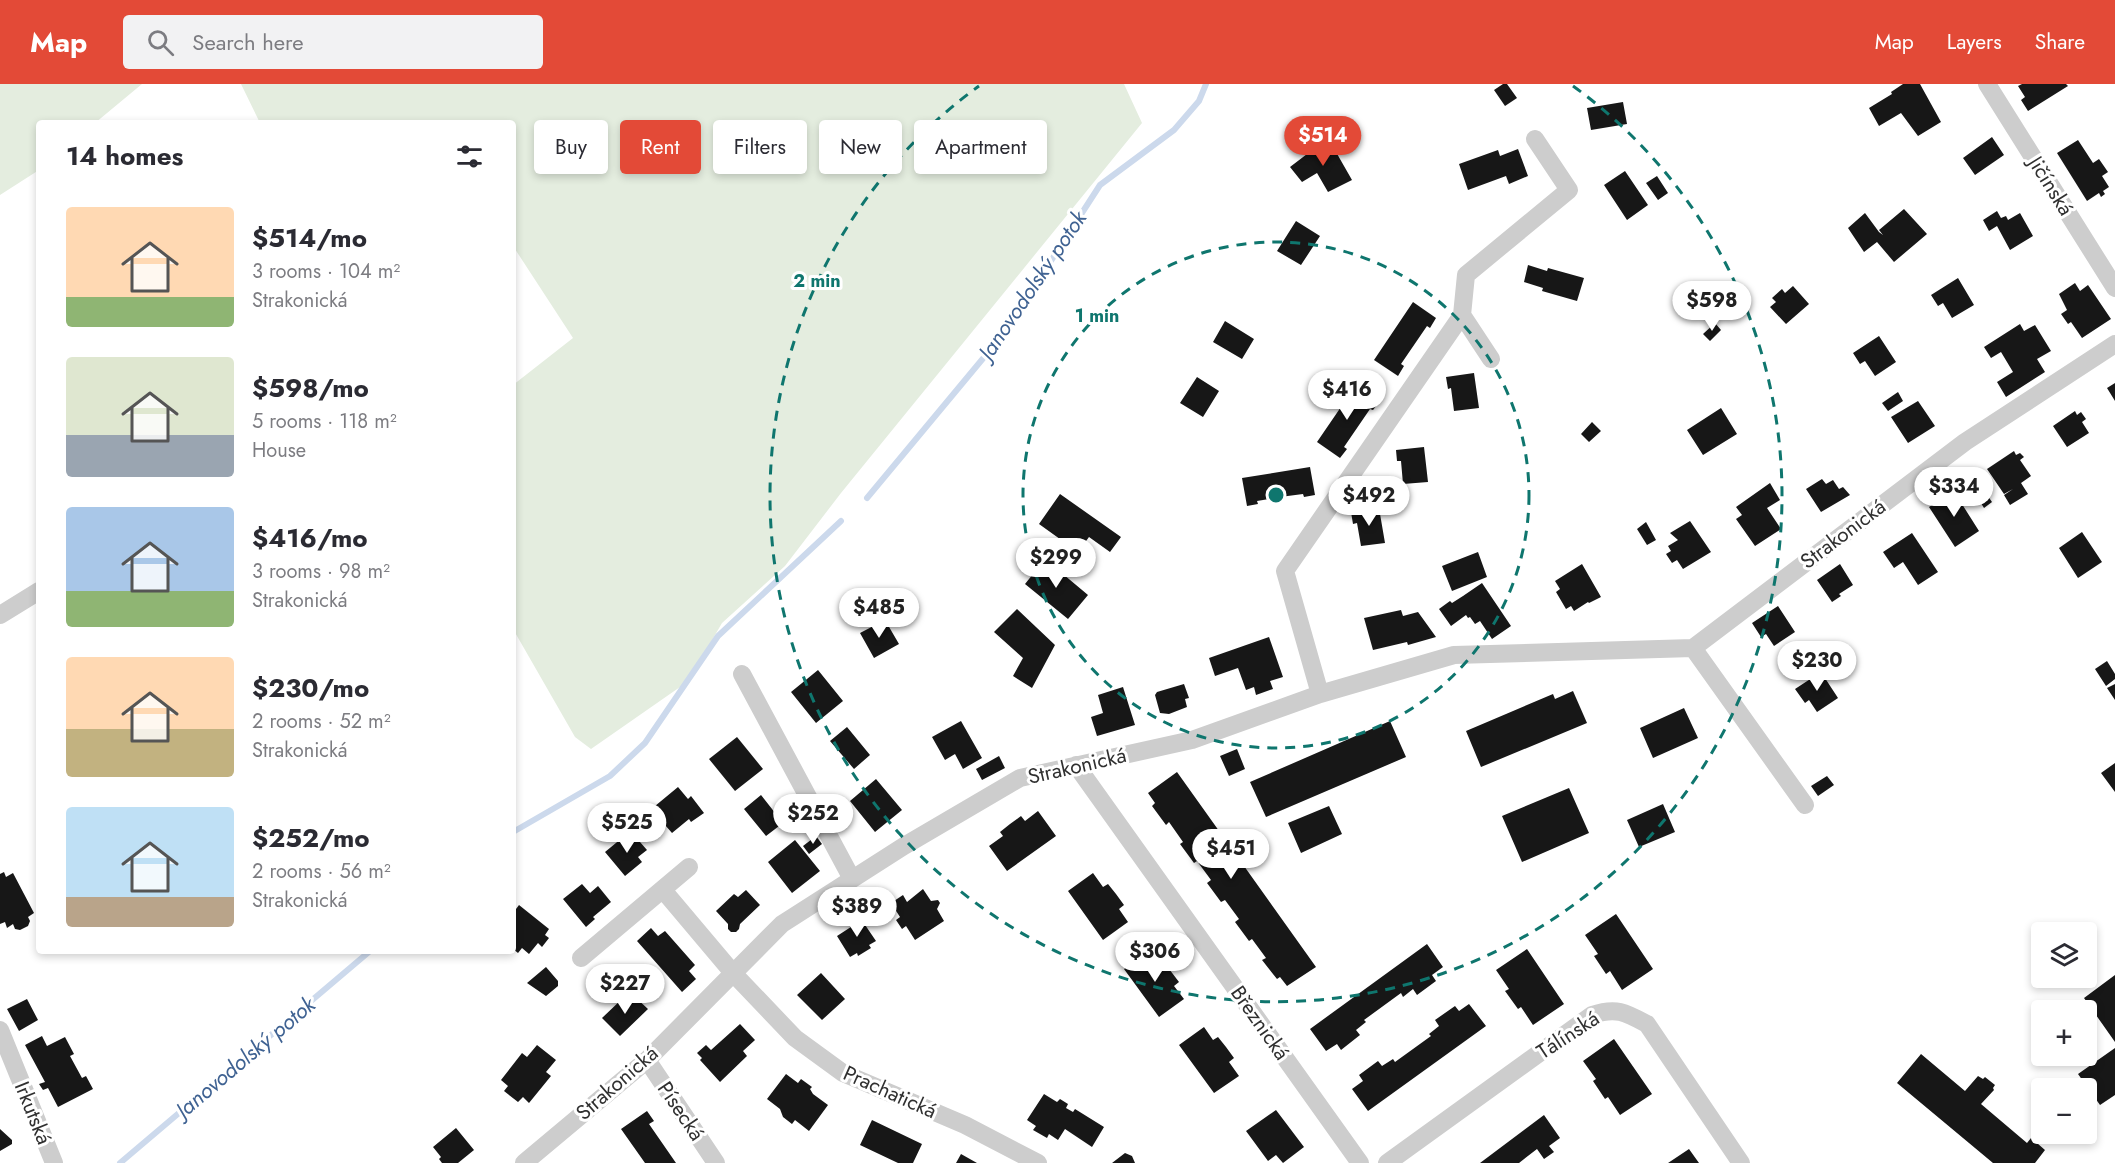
<!DOCTYPE html>
<html lang="en">
<head>
<meta charset="utf-8">
<style>
  :root { --surface:#fff; --page:#f2f2f3; --text:#2b2b33; --muted:#7c7c81; --accent:#e34a37 }
  body { margin:0; font-family:Jost,sans-serif; background:var(--page); color:var(--text); height:100vh; display:flex; flex-direction:column; font-size:22px; white-space:nowrap }
  * { box-sizing:border-box; margin:0 }
  p { font-size:20px; color:var(--muted) }
  .icon { flex:none; width:33px; height:33px; fill:none; stroke:currentColor; stroke-width:2; stroke-linecap:round; stroke-linejoin:round }
  .map { position:relative; flex:1; overflow:hidden }
  .side { position:absolute; left:36px; top:36px; width:480px; height:834px; display:flex; flex-direction:column; background:var(--surface); border-radius:6px; box-shadow:0 3px 9px #0003 }
  .side>* { flex:none }
  .guide { position:absolute; left:534px; top:36px; width:570px; height:54px; display:flex; gap:12px }
  .tools { position:absolute; left:2031px; top:838px; display:grid; gap:12px }
  .tools a { display:grid; place-items:center; width:66px; height:66px; border-radius:6px; background:var(--surface); box-shadow:0 3px 9px #0003; font-size:30px }
  .price { position:absolute; translate:-50% -51px; padding:0 14px; border-radius:21px; background:#fff; color:#222; font-size:20px; line-height:39px; filter:drop-shadow(0 2px 3px #0008) }
  .price::after { content:''; position:absolute; left:50%; top:36px; width:18px; height:14px; margin-left:-9px; background:inherit; clip-path:polygon(0 0,100% 0,50% 100%) }
  .price.on { background:var(--accent); color:#fff }
  ul { padding:0; list-style:none }
  li { display:flex; align-items:center; gap:18px; height:150px; padding:0 30px }
  li span { display:grid; place-items:center; flex:none; width:168px; height:120px; border-radius:6px; color:#555 }
  li>.icon { margin-inline-start:auto }
  span .icon { width:72px; height:72px; fill:#fffc; stroke-width:1 }
  li b { font-size:26px }
  h2 { display:flex; justify-content:space-between; align-items:center; height:72px; padding:0 30px; font-size:26px }
  .chip { padding:0 21px; border-radius:6px; background:var(--surface); box-shadow:0 3px 9px #0003; font-size:21px; line-height:54px }
  .chip.on { background:var(--accent); color:#fff }
  header { display:flex; align-items:center; gap:36px; box-sizing:border-box; height:84px; padding:0 30px; background:var(--accent); color:#fff }
  header strong { font-size:28px }
  nav { display:flex; gap:33px; margin-inline-start:auto; font-size:21px }
  .search { width:420px; height:54px; background:var(--page); display:flex; align-items:center; gap:15px; box-sizing:border-box; padding:0 21px; border-radius:6px; color:var(--muted); font-size:22px }
  .map>svg:first-child { display:block }
  .green { fill:#e4eddf }
  .lines { fill:none; stroke-linecap:round; stroke-linejoin:round }
  .stream { stroke:#ccd9ec; stroke-width:6 }
  .building { fill:#171717 }
  .minor { stroke:#cdcdcd; stroke-width:18 }
  .ring { fill:none; stroke:#0f766e; stroke-width:3; stroke-dasharray:10 8 }
  .labels { text-anchor:middle; stroke-width:6; stroke-linejoin:round; paint-order:stroke }
  .street-label { font-size:21px; fill:#303030; stroke:#fff }
  .water-label { font-size:22px; font-style:italic; fill:#3f6292; stroke:#fff }
  .centre { fill:#0f766e; stroke:#fff; stroke-width:3 }
  .ring-label { font-size:18px; text-anchor:middle; font-weight:bold; fill:#0f766e; stroke:#fff; stroke-width:6; stroke-linejoin:round; paint-order:stroke }
</style>
</head>
<body>
<header>
<strong>Map</strong>
<div class="search"><svg class="icon" aria-label="search" viewBox="0 0 24 24"><circle cx="10" cy="10" r="6"/><path d="M15 15l6 6"/></svg>Search here</div>
<nav><a>Map</a><a>Layers</a><a>Share</a></nav>
</header>
<div class="map">
<svg width="2115" height="1079" viewBox="0 0 2115 1079">
  <rect width="100%" height="100%" fill="#fff"/>
  <path class="green" d="M0,0H142L95,39H39V86L0,111Z
    M241,0H1124L1142,39L841,409L785,482L722,539L697,582L680,603L591,665L575,653L513,545V301L573,254L513,162V39H260Z"/>
  <g class="lines">
    <path class="stream" d="M867,414L1005,248L1100,101L1174,46L1199,17L1206,0
      M513,748L610,692L645,659L718,552L841,437
      M120,1079L370,867"/>
  </g>
  <path class="building" d="M1503,0H1507L1517,14L1505,22L1494,6Z
    M1903,0H1920L1941,38L1918,52L1901,29L1879,42L1869,24L1892,10L1891,8Z
    M2022,0H2066L2068,2L2028,27L2021,16L2025,13L2018,2Z
    M1623,18L1627,40L1591,46L1587,24Z
    M1992,53L2004,71L1975,91L1963,74Z
    M1328,54L1352,96L1328,108L1317,89L1302,98L1290,83Z
    M2078,56L2093,79L2099,75L2108,88L2102,92L2109,103L2103,107L2105,110L2101,113L2099,109L2087,117L2057,69Z
    M1518,65L1528,92L1509,100L1506,92L1468,106L1459,80L1498,66L1500,72Z
    M1625,87L1648,121L1627,136L1604,101Z
    M1657,92L1668,109L1658,116L1646,99Z
    M1904,125L1927,150L1894,178L1877,158L1864,168L1848,144L1865,129L1879,148L1883,151L1879,146Z
    M1997,127L2001,134L2006,132L2008,136L2020,129L2033,152L2010,166L1997,142L1989,147L1983,136Z
    M1296,137L1320,152L1301,181L1277,167Z
    M1528,181L1547,187L1548,184L1584,194L1577,217L1542,207L1543,204L1524,198Z
    M1958,194L1974,221L1952,234L1943,219L1938,222L1931,211Z
    M2075,199L2080,207L2088,201L2111,235L2082,254L2071,238L2068,240L2061,230L2067,226L2059,210Z
    M1793,202L1809,220L1786,240L1770,223L1776,218L1772,214L1782,205L1785,209Z
    M1413,218L1436,234L1430,244L1427,242L1401,280L1404,282L1398,292L1374,276Z
    M1225,237L1254,255L1242,275L1213,258Z
    M1715,239L1721,246L1710,257L1703,250Z
    M2020,240L2024,247L2035,241L2051,267L2037,275L2045,288L2006,313L1997,298L2013,288L2001,268L1991,274L1984,263Z
    M1879,252L1896,278L1875,292L1865,277L1860,280L1853,269Z
    M1474,289L1479,324L1454,327L1451,304L1448,305L1446,293Z
    M1197,293L1219,307L1203,333L1180,319Z
    M2115,299V317L2107,304Z
    M1356,301L1380,317L1373,326L1370,325L1344,363L1347,365L1340,374L1317,358Z
    M1898,308L1903,317L1888,327L1882,319Z
    M1918,317L1935,342L1908,359L1891,333Z
    M1721,324L1737,350L1703,371L1687,346Z
    M2075,327L2077,331L2081,328L2086,335L2082,338L2089,349L2067,363L2053,342Z
    M1592,338L1601,347L1589,358L1581,350Z
    M1424,363L1428,398L1403,400L1401,377H1397L1396,366Z
    M2014,367L2016,371L2020,369L2024,373L2020,376L2031,392L2021,399L2028,410L2010,421L2004,411L2013,405L2004,410L1987,385Z
    M1310,383L1315,411L1304,413L1303,410L1280,413L1257,417L1258,420L1247,422L1242,394Z
    M1822,395L1826,400L1833,396L1839,405L1843,403L1850,411L1821,428L1806,405Z
    M1770,399L1780,416L1767,424L1781,445L1755,462L1736,435L1742,431L1736,423Z
    M1983,405L1992,418L1984,424L1976,411Z
    M1953,407L1955,410L1959,409L1963,415L1960,417L1979,447L1955,463L1929,423Z
    M1060,410L1121,453L1110,468L1089,453L1078,468L1039,440Z
    M1379,424L1385,459L1361,462L1357,439L1353,440L1351,428Z
    M1690,437L1711,468L1683,485L1677,476L1672,479L1666,470L1671,467L1668,462L1678,456L1670,449Z
    M1646,438L1656,456L1647,461L1637,445Z
    M2082,448L2102,478L2078,494L2059,464Z
    M1912,449L1938,488L1918,501L1903,478L1894,484L1883,468Z
    M1478,468L1487,493L1452,507L1442,482Z
    M1045,475L1088,511L1068,535L1025,500Z
    M1582,480L1601,513L1589,519L1588,518L1574,527L1571,522L1566,525L1556,508L1560,505L1555,497Z
    M1840,480L1853,501L1839,510L1841,512L1832,518L1817,496Z
    M1482,499L1511,542L1492,555L1480,537L1475,540L1470,533L1468,534L1466,531L1451,542L1439,525L1450,517L1452,519L1463,512Z
    M1778,522L1795,548L1774,562L1766,550L1761,553L1752,539Z
    M1017,525L1055,561L1032,604L1013,592L1023,574L994,548Z
    M1401,526L1403,532L1418,528L1436,553L1408,561L1407,558L1373,566L1364,534Z
    M885,536L899,560L874,574L860,549Z
    M1269,553L1283,593L1270,597L1273,605L1256,611L1254,603L1246,606L1238,584L1215,592L1209,574Z
    M2107,577L2115,590V595L2106,602L2095,585Z
    M818,586L843,617L816,639L791,608Z
    M1821,588L1838,614L1817,628L1809,616L1805,619L1795,605Z
    M1184,600L1189,614L1185,615L1187,623L1169,630L1160,629L1155,611L1157,608Z
    M2115,600V616L2107,604Z
    M1123,603L1135,641L1097,652L1091,633L1103,629L1098,611Z
    M1573,607L1587,639L1481,683L1466,647L1553,610L1555,615Z
    M1684,624L1698,654L1653,674L1640,644Z
    M961,637L982,674L963,685L955,670L945,676L932,653Z
    M1390,637L1406,673L1266,733L1250,698Z
    M847,643L870,671L854,685L830,657Z
    M737,653L763,685L735,707L709,675Z
    M1237,665L1245,685L1229,692L1220,672Z
    M999,672L1005,684L982,696L976,685Z
    M2115,679V708L2101,689Z
    M1177,688L1316,883L1287,902L1280,893L1277,895L1262,876L1266,874L1252,855L1249,857L1235,838L1239,835L1225,816L1221,818L1207,799L1211,796L1197,777L1194,779L1180,760L1183,758L1169,738L1166,741L1152,722L1155,719L1148,709Z
    M1827,692L1834,701L1818,712L1811,702Z
    M876,695L902,726L875,748L850,717Z
    M678,703L688,715L691,712L704,729L691,738L689,735L672,749L665,741L662,743L649,727Z
    M1569,704L1589,749L1522,778L1502,732Z
    M761,711L783,739L766,752L744,725Z
    M1663,720L1675,748L1639,763L1627,736Z
    M1329,722L1342,750L1301,769L1288,739Z
    M1038,727L1056,752L1007,787L989,762L1003,752L1000,748L1010,740L1021,732L1025,737Z
    M633,750L647,766L638,773L642,778L625,792L605,768L622,754L625,757Z
    M816,752L822,760L809,770L803,762Z
    M795,756L820,787L792,809L768,778Z
    M4,788L6,793L13,789L34,829L28,833L30,837L28,842L20,846L15,845L13,840L7,844L5,838L0,840V790Z
    M1093,789L1103,803L1108,800L1116,810L1124,821L1119,825L1128,838L1103,856L1068,807Z
    M582,800L590,809L598,802L611,818L593,833L595,835L586,843L563,815Z
    M923,805L931,817L938,816L940,819L937,825L944,837L915,856L906,842L902,845L896,836L900,833L891,819L903,811L907,818Z
    M746,806L760,821L740,840L739,845L736,848H731L728,845V840L716,827L734,810L738,813Z
    M519,821L549,845L545,851L549,854L542,863L538,859L529,870L522,864L518,869L513,865V829Z
    M1616,830L1653,885L1622,906L1610,887L1606,890L1594,872L1598,870L1585,851Z
    M859,832L876,857L869,861L871,864L858,872L857,869L850,873L837,852L854,841L851,837Z
    M651,844L658,852L665,847L695,881L689,887L696,895L682,908L637,857Z
    M1427,860L1443,883L1432,891L1436,897L1417,911L1413,905L1403,913L1401,909L1364,936L1366,938L1356,946L1360,951L1341,966L1337,960L1326,967L1310,945Z
    M1527,865L1564,920L1533,941L1521,923L1518,925L1505,907L1509,905L1496,886Z
    M1149,867L1159,880L1163,877L1179,898L1174,902L1184,915L1159,933L1124,885Z
    M546,883L558,897V902L546,912L527,899Z
    M821,889L845,915L822,936L797,911Z
    M2115,891V958L2084,914Z
    M634,912L648,925L620,952L602,934L623,914L627,918Z
    M27,915L38,936L19,947L7,925Z
    M1469,920L1486,942L1368,1027L1352,1005L1363,997L1359,991L1378,977L1382,982L1393,975L1395,978L1431,952L1429,950L1439,942L1435,936L1455,922L1459,927Z
    M740,940L755,956L743,967L747,972L720,998L700,976L702,974L697,969L706,961L711,966Z
    M1204,943L1213,956L1218,953L1226,963L1234,974L1229,978L1239,992L1214,1009L1179,961Z
    M42,952L47,962L65,953L74,970L70,972L82,994L86,992L93,1005L58,1023L48,1004L43,1006L39,1000L45,998L25,961Z
    M1614,955L1652,1010L1620,1031L1608,1013L1605,1015L1593,997L1596,995L1583,977Z
    M537,961L556,976L546,988L551,992L529,1019L523,1013L518,1018L504,1007L508,1002L501,996L522,969L527,973Z
    M2115,964V1011L2100,1021L2078,990Z
    M1921,970L1965,1007L1978,992L1983,995L1985,993L1995,1001L1993,1004L1994,1006L1981,1020L2027,1059L2031,1054L2045,1066L2035,1079H1993L1897,999Z
    M786,990L798,999L801,995L812,1003L810,1005L813,1010L828,1021L809,1047L795,1036L792,1040L783,1033L780,1025L767,1015Z
    M1044,1010L1057,1018L1060,1015L1068,1020L1066,1024L1073,1028L1075,1025L1104,1043L1092,1063L1065,1045L1058,1056L1049,1050L1047,1054L1033,1046L1036,1042L1027,1036Z
    M1276,1026L1304,1063L1283,1079L1276,1071L1268,1077L1246,1047Z
    M647,1027L654,1037L649,1040L676,1079H645L621,1045Z
    M1544,1031L1560,1054L1549,1062L1554,1068L1544,1075L1537,1065L1519,1079H1480Z
    M872,1036L922,1060L913,1079H898L860,1061Z
    M456,1044L474,1066L458,1079H442L439,1075L441,1073L433,1063Z
    M0,1045L12,1056V1060L0,1067Z
    M1689,1065L1699,1079H1668Z
    M1125,1069L1132,1072L1135,1079H1112Z
    M961,1070L977,1079H956Z"/>
  <g class="lines">
    <path class="minor" d="M1987,0L2115,204
      M1462,231L1491,275
      M0,531L39,507
      M1693,564L1805,721
      M742,590L852,795
      M1320,610L1285,487L1462,231L1466,191L1569,106L1535,55
      M1076,681L1360,1079
      M663,806L733,889L795,954L843,989L965,1041L1038,1079
      M581,874L689,783
      M0,946L54,1079
      M647,976L716,1079
      M524,1079L647,976L782,840L904,762L1020,694L1192,656L1320,610L1454,571L1693,564L1965,358L2115,260
      M1387,1079L1592,931C1616,923 1625,928 1647,940L1741,1079"/>
  </g>
  <g class="ring">
    <circle cx="1276" cy="411" r="253"/>
    <path d="M1573 2A506 506 0 1 1 979 2"/>
  </g>
  <g class="labels">
    <g class="street-label">
      <text transform="translate(2051 102) rotate(58)" y="7">Jičínská</text>
      <text transform="translate(1843 450) rotate(-37)" y="7">Strakonická</text>
      <text transform="translate(1077 682) rotate(-13)" y="7">Strakonická</text>
      <text transform="translate(1260 939) rotate(55)" y="7">Březnická</text>
      <text transform="translate(1568 951) rotate(-33)" y="7">Tálínská</text>
      <text transform="translate(617 999) rotate(-41)" y="7">Strakonická</text>
      <text transform="translate(890 1008) rotate(24)" y="7">Prachatická</text>
      <text transform="translate(681 1027) rotate(56)" y="7">Písecká</text>
      <text transform="translate(33 1029) rotate(68)" y="7">Irkutská</text>
    </g>
    <g class="water-label">
      <text transform="translate(1032 201) rotate(-56)" y="8">Janovodolský potok</text>
      <text transform="translate(245 973) rotate(-40)" y="8">Janovodolský potok</text>
    </g>
  </g>
  <circle cx="1276" cy="411" r="9" class="centre"/>
  <g class="ring-label">
    <text x="817" y="203">2 min</text>
    <text x="1097" y="238">1 min</text>
  </g>
</svg>
<div class="tools">
<a><svg class="icon" aria-label="layers" viewBox="0 0 24 24"><path d="M12 4l9 5-9 5-9-5zM3 14l9 5 9-5"/></svg></a>
<a>+</a>
<a>−</a>
</div>
<b class="price on" style="left:1323px;top:83px">$514</b>
<b class="price" style="left:1712px;top:248px">$598</b>
<b class="price" style="left:1347px;top:337px">$416</b>
<b class="price" style="left:1954px;top:434px">$334</b>
<b class="price" style="left:1369px;top:443px">$492</b>
<b class="price" style="left:1056px;top:505px">$299</b>
<b class="price" style="left:879px;top:555px">$485</b>
<b class="price" style="left:1817px;top:608px">$230</b>
<b class="price" style="left:813px;top:761px">$252</b>
<b class="price" style="left:627px;top:770px">$525</b>
<b class="price" style="left:1231px;top:796px">$451</b>
<b class="price" style="left:857px;top:854px">$389</b>
<b class="price" style="left:1155px;top:899px">$306</b>
<b class="price" style="left:625px;top:931px">$227</b>
<div class="guide">
<a class="chip">Buy</a>
<a class="chip on">Rent</a>
<a class="chip">Filters</a>
<a class="chip">New</a>
<a class="chip">Apartment</a>
</div>
<section class="side">
<h2>14 homes<svg class="icon" aria-label="filters" viewBox="0 0 24 24"><path d="M4 7h16M4 17h16"/><circle cx="9" cy="7" r="2"/><circle cx="15" cy="17" r="2"/></svg></h2>
<ul>
<li><span style="background:linear-gradient(#ffd9b3 75%,#8fb573 0)"><svg class="icon" aria-label="home" viewBox="0 0 24 24"><path d="M3 11l9-7 9 7M6 9v11h12V9"/></svg></span><div><b>$514/mo</b><p>3 rooms · 104 m²</p><p>Strakonická</p></div></li>
<li><span style="background:linear-gradient(#dfe7d0 65%,#9aa5b1 0)"><svg class="icon" aria-label="home" viewBox="0 0 24 24"><path d="M3 11l9-7 9 7M6 9v11h12V9"/></svg></span><div><b>$598/mo</b><p>5 rooms · 118 m²</p><p>House</p></div></li>
<li><span style="background:linear-gradient(#a9c7e8 70%,#8fb573 0)"><svg class="icon" aria-label="home" viewBox="0 0 24 24"><path d="M3 11l9-7 9 7M6 9v11h12V9"/></svg></span><div><b>$416/mo</b><p>3 rooms · 98 m²</p><p>Strakonická</p></div></li>
<li><span style="background:linear-gradient(#ffd9b3 60%,#c2b280 0)"><svg class="icon" aria-label="home" viewBox="0 0 24 24"><path d="M3 11l9-7 9 7M6 9v11h12V9"/></svg></span><div><b>$230/mo</b><p>2 rooms · 52 m²</p><p>Strakonická</p></div></li>
<li><span style="background:linear-gradient(#bfe0f5 75%,#b9a48a 0)"><svg class="icon" aria-label="home" viewBox="0 0 24 24"><path d="M3 11l9-7 9 7M6 9v11h12V9"/></svg></span><div><b>$252/mo</b><p>2 rooms · 56 m²</p><p>Strakonická</p></div></li>
</ul>
</section>
</div>
</body>
</html>
